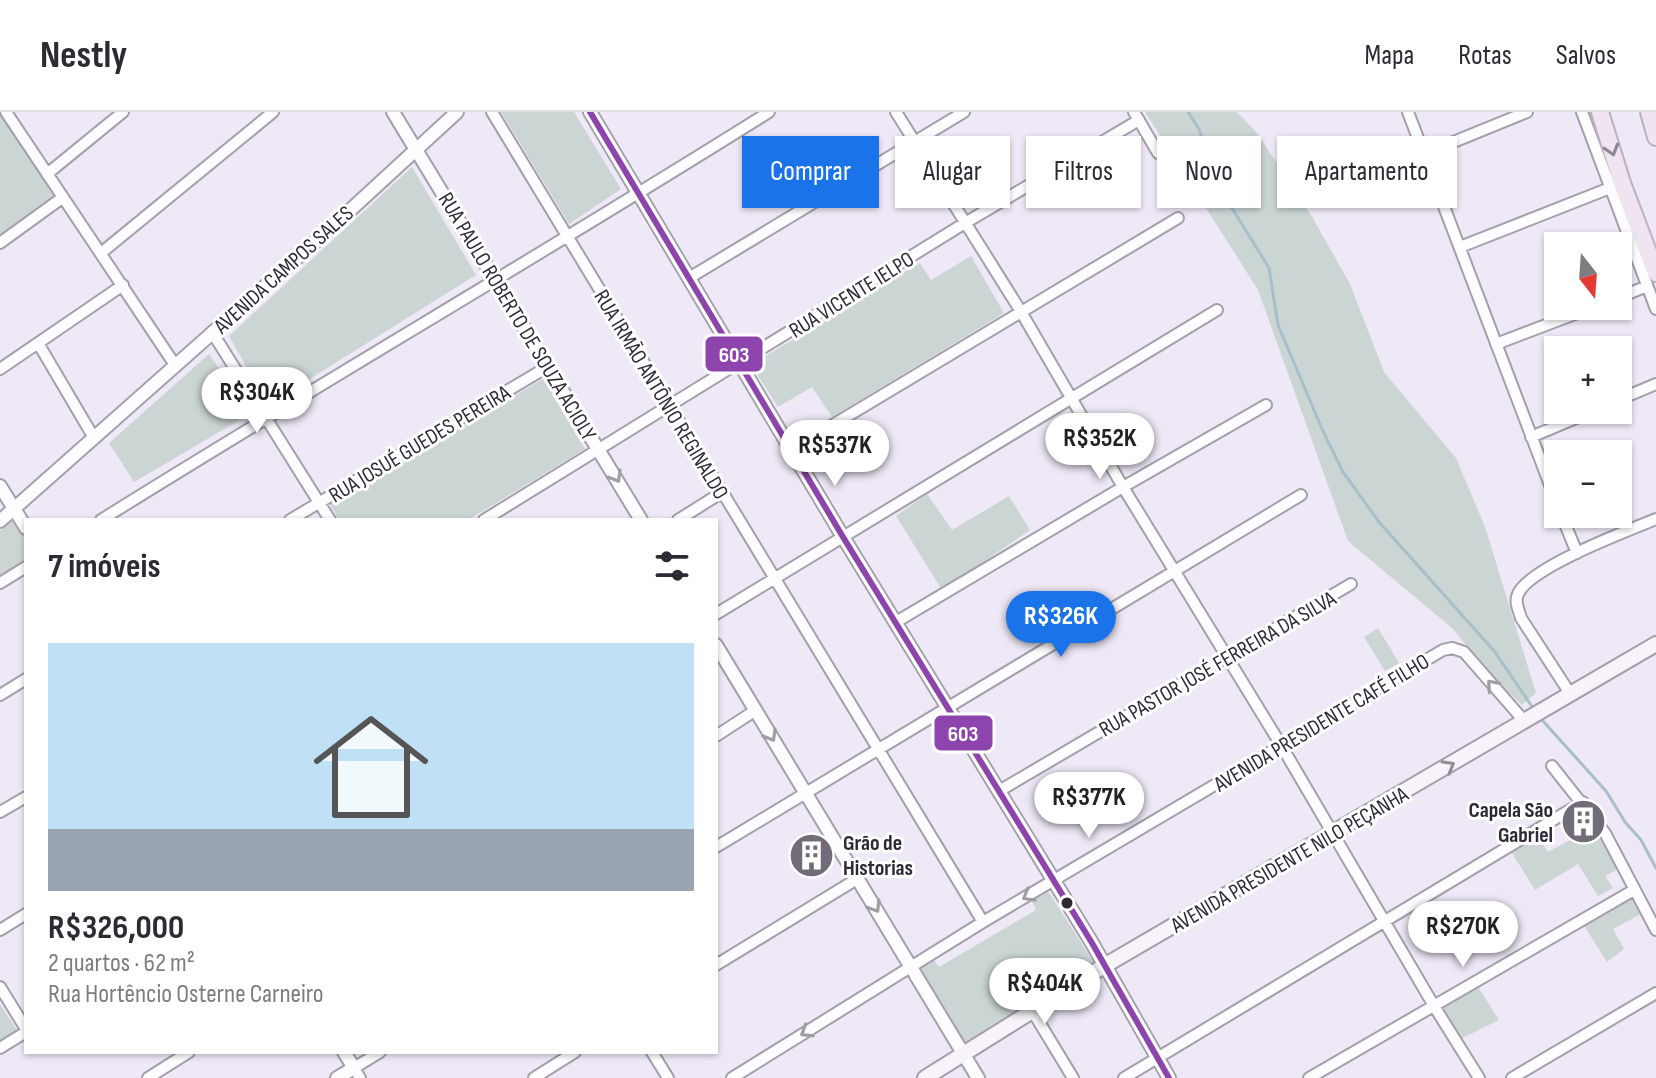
<!DOCTYPE html>
<html lang="pt">
<head>
<meta charset="utf-8">
<style>
  :root { --surface:#fff; --page:#f2f2f3; --text:#2b2b33; --muted:#7c7c81; --line:#e1e1e2; --accent:#1a73e8 }
  body { margin:0; font-family:"Sofia Sans Condensed",sans-serif; background:var(--page); color:var(--text); height:100vh; display:flex; flex-direction:column; font-size:30px; white-space:nowrap }
  * { box-sizing:border-box; margin:0 }
  p { font-size:26px; color:var(--muted) }
  .icon { flex:none; width:44px; height:44px; fill:none; stroke:currentColor; stroke-width:2; stroke-linecap:round; stroke-linejoin:round }
  .map { position:relative; flex:1; overflow:hidden }
  .side { position:absolute; left:24px; top:406px; width:694px; height:536px; display:flex; flex-direction:column; background:var(--surface); border-radius:0px; box-shadow:0 2px 6px #0004 }
  .side>* { flex:none }
  .hud { position:absolute; left:742px; top:24px; width:760px; height:72px; display:flex; gap:16px }
  .needle { width:52px; rotate:163deg }
  .buttons { position:absolute; left:1544px; top:120px; display:grid; gap:16px }
  .buttons a { display:grid; place-items:center; width:88px; height:88px; border-radius:0px; background:var(--surface); box-shadow:0 2px 6px #0004; font-size:40px }
  .price { position:absolute; translate:-50% -68px; padding:0 18px; border-radius:28px; background:#fff; color:#222; font-size:26px; line-height:52px; filter:drop-shadow(0 2px 4px #0008) }
  .price::after { content:''; position:absolute; left:50%; top:48px; width:24px; height:18px; margin-left:-12px; background:inherit; clip-path:polygon(0 0,100% 0,50% 100%) }
  .price.active { background:var(--accent); color:#fff }
  ul { padding:0; list-style:none }
  li { display:grid; align-content:center; gap:16px; height:424px; padding:0 24px }
  li span { display:grid; place-items:center; height:248px; border-radius:0px; color:#555 }
  li>.icon { margin-inline-start:auto }
  span .icon { width:144px; height:144px; fill:#fffc; stroke-width:1 }
  li b { font-size:34px }
  h2 { display:flex; justify-content:space-between; align-items:center; height:96px; padding:0 24px; font-size:34px }
  .tag { padding:0 28px; border-radius:0px; background:var(--surface); box-shadow:0 2px 6px #0004; font-size:28px; line-height:72px }
  .tag.active { background:var(--accent); color:#fff }
  header { display:flex; align-items:center; gap:48px; box-sizing:border-box; height:112px; padding:0 40px; background:var(--surface); border-bottom:2px solid var(--line) }
  header strong { font-size:38px }
  nav { display:flex; gap:44px; margin-inline-start:auto; font-size:28px }
  .map>svg:first-child { display:block }
  .green { fill:#cbd5d3 }
  .lines { fill:none; stroke-linecap:round; stroke-linejoin:round }
  .stream { stroke:#a8bfc9; stroke-width:3 }
  .minor-casing { stroke:#a49fab; stroke-width:14 }
  .tertiary-casing { stroke:#a49fab; stroke-width:16 }
  .secondary-casing { stroke:#a49fab; stroke-width:18 }
  .trunk-casing { stroke:#beafc3; stroke-width:20 }
  .minor { stroke:#fdfcfe; stroke-width:10 }
  .tertiary { stroke:#fdfcfe; stroke-width:12 }
  .secondary { stroke:#f8f3f9; stroke-width:14 }
  .trunk { stroke:#efe5f1; stroke-width:16 }
  .bus-1-casing { stroke:#fff; stroke-width:12 }
  .bus-1 { stroke:#8e44ad; stroke-width:6 }
  .oneway { stroke:#8e8793 }
  .oneway2 { stroke:#a09da4 }
  .oneway3 { stroke:#938e97 }
  .bus-dot { fill:#2e2935; stroke:#fff; stroke-width:3 }
  .labels { text-anchor:middle; stroke-width:6; stroke-linejoin:round; paint-order:stroke }
  .street-label { font-size:22px; fill:#2e2935; stroke:#fff }
  .poi-label { font-size:22px; font-weight:bold; fill:#2e2935; stroke:#fff; text-anchor:end }
  .line-badge { stroke:#fff; stroke-width:3 }
  .badge-label { font-size:22px; text-anchor:middle; font-weight:bold; fill:#fff }
</style>
</head>
<body>
<header>
<strong>Nestly</strong>
<nav><a>Mapa</a><a>Rotas</a><a>Salvos</a></nav>
</header>
<div class="map">
<svg width="1656" height="966" viewBox="0 0 1656 966">
  <rect width="100%" height="100%" fill="#efe9f7"/>
  <path class="green" d="M501,0H574L621,77L569,112Z
    M1145,0H1237L1257,21L1311,103L1350,172L1384,260L1456,346L1485,415L1536,581L1522,593L1492,565L1452,516L1348,429L1258,178Z
    M0,2L56,85L0,125Z
    M412,55L476,163L268,293L229,224Z
    M971,144L1004,201L832,305L812,275L778,295L751,253L920,151L931,168Z
    M209,242L250,302L134,370L109,331Z
    M543,267L585,337L468,408H339L330,392Z
    M927,382L952,418L1009,384L1030,418L942,478L896,404Z
    M13,408L26,428V449L0,465V419Z
    M1378,516L1399,551L1385,559L1364,525Z
    M1596,714L1618,757L1605,764L1613,776L1598,784L1578,752L1535,778L1512,741L1538,725L1548,740Z
    M1048,779L1096,854L963,935L918,858L934,848L939,855L1036,798L1032,789Z
    M1631,783L1641,802L1613,817L1624,837L1607,850L1583,812Z
    M1478,875L1499,908L1459,928L1440,897Z
    M0,892L17,918L0,929Z"/>
  <g class="lines">
    <path class="stream" d="M1188,0L1199,17L1219,75L1269,156L1278,213L1322,317L1343,360L1379,410L1495,540L1533,596
      M1543,609L1606,679L1625,710L1641,728L1656,756"/>
    <defs>
      <path id="minor" d="M6,0L175,253
        M492,0L983,810
        M896,0L1020,198L1123,375L1281,633L1434,894L1479,966
        M1134,0L1158,41
        M1408,0L1558,394
        M1582,0L1656,197
        M1287,57L1343,75L1527,0
        M47,62L123,0
        M0,131L62,86
        M1460,135L1610,76
        M101,141L273,0
        M689,166L964,0
        M1618,186L1647,174
        M212,220L330,408
        M38,231L94,326
        M1496,232L1596,194
        M0,257L123,173
        M1618,288L1656,272
        M1531,325L1595,298
        M791,338L1178,106
        M1561,402L1577,441
        M101,408C322,270 548,139 769,0
        M290,408L549,254
        M484,408L965,111L1139,8
        M678,408L721,381
        M0,471L26,455
        M716,502L1217,198
        M896,510L1123,375L1266,293
        M0,583L26,567
        M1571,583L1521,506C1519,498 1514,490 1518,482C1530,455 1627,419 1656,407
        M716,624L756,598
        M1552,654L1605,721L1656,818
        M999,679L1351,472
        M0,700L26,685
        M716,735L1301,383
        M0,818L26,802
        M716,853L857,767
        M0,875L26,917
        M1033,900L1073,966
        M0,936L26,920
        M652,940L668,966
        M148,966L189,940
        M360,966L354,956L380,940
        M534,966L575,940
        M732,966L983,810L1443,538L1452,536L1464,540L1525,610
        M1124,966L1583,690
        M1309,966L1634,778
        M1512,966L1656,881"/>
      <path id="tertiary" d="M393,0L641,408
        M590,0L843,425L1092,831L1169,966
        M0,374L26,416
        M0,409L334,113L457,0
        M716,533L978,966
        M337,966L354,956L344,940"/>
      <path id="secondary" d="M925,966L1104,854L1656,532"/>
      <path id="trunk" d="M1600,0L1622,71L1656,161
        M1649,0L1656,25"/>
    </defs>
    <use href="#minor" class="minor-casing"/>
    <use href="#tertiary" class="tertiary-casing"/>
    <use href="#secondary" class="secondary-casing"/>
    <use href="#trunk" class="trunk-casing"/>
    <use href="#minor" class="minor"/>
    <use href="#tertiary" class="tertiary"/>
    <use href="#secondary" class="secondary"/>
    <use href="#trunk" class="trunk"/>
    <defs>
      <path id="bus-1" d="M590,0L843,425L1092,831L1169,966"/>
    </defs>
    <use href="#bus-1" class="bus-1-casing"/>
    <use href="#bus-1" class="bus-1"/>
  </g>
  <defs><path id="oneway-chevron" d="M-2-3.5L2.5 0L-2 3.5" fill="none" stroke-width="1.6" stroke-linecap="round" stroke-linejoin="round" transform="scale(2)"/></defs>
  <use class="oneway" href="#oneway-chevron" transform="translate(1612 38) rotate(73)"/>
  <g class="oneway2">
    <use href="#oneway-chevron" transform="translate(616 365) rotate(60)"/>
    <use href="#oneway-chevron" transform="translate(1492 573) rotate(-131)"/>
    <use href="#oneway-chevron" transform="translate(771 624) rotate(60)"/>
    <use href="#oneway-chevron" transform="translate(1028 784) rotate(150)"/>
    <use href="#oneway-chevron" transform="translate(875 795) rotate(58)"/>
    <use href="#oneway-chevron" transform="translate(806 920) rotate(148)"/>
  </g>
  <use class="oneway3" href="#oneway-chevron" transform="translate(1449 654) rotate(-30)"/>
  <defs>
    <symbol id="building-disc" viewBox="-11 -11 22 22"><circle r="9.5" fill="#726c79" stroke="#fff"/><path d="M-4-6H4V6H1V3H-1V6H-4ZM-2.5-4.3h1.7v1.8h-1.7ZM.8-4.3h1.7v1.8H.8ZM-2.5-1h1.7V.8h-1.7ZM.8-1h1.7V.8H.8Z" fill="#fff"/></symbol>
  </defs>
  <g fill-rule="evenodd">
    <use href="#building-disc" x="1558" y="684" width="51" height="51"/>
    <use href="#building-disc" x="786" y="718" width="51" height="51"/>
  </g>
  <circle class="bus-dot" cx="1067" cy="791" r="7"/>
  <g class="labels">
    <g class="street-label">
      <text transform="translate(283 157) rotate(-42)" y="8">AVENIDA CAMPOS SALES</text>
      <text transform="translate(851 182) rotate(-32)" y="8">RUA VICENTE IELPO</text>
      <text transform="translate(518 204) rotate(59)" y="8">RUA PAULO ROBERTO DE SOUZA ACIOLY</text>
      <text transform="translate(662 282) rotate(59)" y="8">RUA IRMÃO ANTÔNIO REGINALDO</text>
      <text transform="translate(419 331) rotate(-31)" y="8">RUA JOSUÉ GUEDES PEREIRA</text>
      <text transform="translate(1217 551) rotate(-30)" y="8">RUA PASTOR JOSÉ FERREIRA DA SILVA</text>
      <text transform="translate(1321 610) rotate(-31)" y="8">AVENIDA PRESIDENTE CAFÉ FILHO</text>
      <text transform="translate(1289 747) rotate(-30)" y="8">AVENIDA PRESIDENTE NILO PEÇANHA</text>
    </g>
    <g class="poi-label">
      <text x="1553" y="705">Capela São<tspan x="1553" dy="25">Gabriel</tspan></text>
      <text x="843" y="738" text-anchor="start">Grão de<tspan x="843" dy="25">Historias</tspan></text>
    </g>
  </g>
  <g class="line-badge">
    <rect x="704" y="223" width="60" height="38" rx="8" fill="#8e44ad"/>
    <rect x="933" y="602" width="61" height="38" rx="8" fill="#8e44ad"/>
  </g>
  <g class="badge-label">
    <text x="734" y="250">603</text>
    <text x="963" y="629">603</text>
  </g>
</svg>
<div class="buttons">
<a><svg class="needle" viewBox="-14 -14 28 28"><path d="M0-13l5 13h-10z" fill="#e53935"/><path d="M0 13l5-13h-10z" fill="#7c7c81"/></svg></a>
<a>+</a>
<a>−</a>
</div>
<b class="price" style="left:257px;top:323px">R$304K</b>
<b class="price" style="left:1100px;top:369px">R$352K</b>
<b class="price" style="left:835px;top:376px">R$537K</b>
<b class="price active" style="left:1061px;top:547px">R$326K</b>
<b class="price" style="left:1089px;top:728px">R$377K</b>
<b class="price" style="left:1463px;top:857px">R$270K</b>
<b class="price" style="left:1045px;top:914px">R$404K</b>
<div class="hud">
<a class="tag active">Comprar</a>
<a class="tag">Alugar</a>
<a class="tag">Filtros</a>
<a class="tag">Novo</a>
<a class="tag">Apartamento</a>
</div>
<section class="side">
<h2>7 imóveis<svg class="icon" aria-label="filters" viewBox="0 0 24 24"><path d="M4 7h16M4 17h16"/><circle cx="9" cy="7" r="2"/><circle cx="15" cy="17" r="2"/></svg></h2>
<ul>
<li><span style="background:linear-gradient(#bfe0f5 75%,#9aa5b1 0)"><svg class="icon" aria-label="home" viewBox="0 0 24 24"><path d="M3 11l9-7 9 7M6 9v11h12V9"/></svg></span><div><b>R$326,000</b><p>2 quartos · 62 m²</p><p>Rua Hortêncio Osterne Carneiro</p></div></li>
</ul>
</section>
</div>
</body>
</html>
